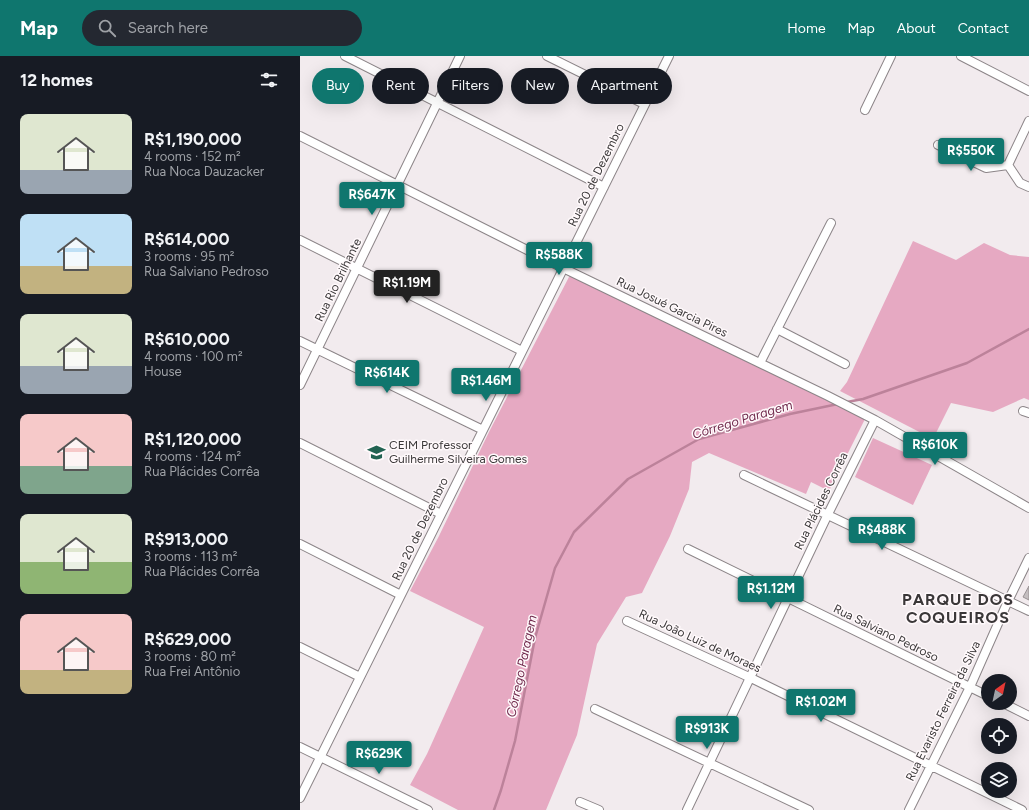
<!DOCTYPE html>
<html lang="en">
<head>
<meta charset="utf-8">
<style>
  :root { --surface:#171b24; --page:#242831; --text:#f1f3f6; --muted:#9ea1a6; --accent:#0f766e }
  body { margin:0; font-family:Figtree,sans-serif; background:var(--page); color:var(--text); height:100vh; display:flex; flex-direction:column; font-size:15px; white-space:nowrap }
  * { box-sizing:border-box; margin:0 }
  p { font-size:13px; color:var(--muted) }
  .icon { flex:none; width:22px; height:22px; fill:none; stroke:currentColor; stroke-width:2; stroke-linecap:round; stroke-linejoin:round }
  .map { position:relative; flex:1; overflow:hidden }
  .side { display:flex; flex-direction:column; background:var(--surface); width:300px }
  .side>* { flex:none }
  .guide { position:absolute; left:12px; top:12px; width:380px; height:36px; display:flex; gap:8px }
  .needle { width:26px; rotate:33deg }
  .buttons { position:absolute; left:681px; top:618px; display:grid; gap:8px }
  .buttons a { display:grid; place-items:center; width:36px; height:36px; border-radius:50%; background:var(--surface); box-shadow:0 4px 16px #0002; font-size:20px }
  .price { position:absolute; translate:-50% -34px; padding:0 9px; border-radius:4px; background:var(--accent); color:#fff; font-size:13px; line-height:26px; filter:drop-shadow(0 1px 2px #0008) }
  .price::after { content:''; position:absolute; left:50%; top:24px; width:12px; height:9px; margin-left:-6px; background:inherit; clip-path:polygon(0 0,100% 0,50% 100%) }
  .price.current { background:#222; color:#fff }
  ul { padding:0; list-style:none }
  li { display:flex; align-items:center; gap:12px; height:100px; padding:0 20px }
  li span { display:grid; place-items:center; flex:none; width:112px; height:80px; border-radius:8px; color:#555 }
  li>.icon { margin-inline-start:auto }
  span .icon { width:48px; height:48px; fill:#fffc; stroke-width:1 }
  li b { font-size:17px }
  h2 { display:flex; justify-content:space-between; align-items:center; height:48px; padding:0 20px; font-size:17px }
  .tag { padding:0 14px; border-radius:18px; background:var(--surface); box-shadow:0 4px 16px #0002; font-size:14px; line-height:36px }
  .tag.current { background:var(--accent); color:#fff }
  header { display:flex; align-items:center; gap:24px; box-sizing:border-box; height:56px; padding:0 20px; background:var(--accent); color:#fff }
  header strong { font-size:19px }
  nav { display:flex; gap:22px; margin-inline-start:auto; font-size:14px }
  .search { width:280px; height:36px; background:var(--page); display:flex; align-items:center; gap:10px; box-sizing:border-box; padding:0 14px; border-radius:22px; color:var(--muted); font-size:15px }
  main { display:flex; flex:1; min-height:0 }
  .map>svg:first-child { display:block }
  .green { fill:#e5a8c1 }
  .forest { fill:#e6a9c2 }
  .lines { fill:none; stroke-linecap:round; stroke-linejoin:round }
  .stream { stroke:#bc829a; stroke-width:2.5 }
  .building { fill:#c4bec0; stroke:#989193 }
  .minor-casing { stroke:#8c8588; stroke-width:10 }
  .minor { stroke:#fff; stroke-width:8 }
  .labels { text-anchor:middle; stroke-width:3; stroke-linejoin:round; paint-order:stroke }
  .street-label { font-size:12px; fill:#3a3738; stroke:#fff9fb }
  .poi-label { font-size:12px; fill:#3a3738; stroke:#fff9fb; text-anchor:start }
  .water-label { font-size:13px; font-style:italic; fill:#722b4e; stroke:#fff9fb }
  .district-label { font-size:16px; font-weight:bold; letter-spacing:1px; fill:#3a3738; stroke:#fff9fb }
</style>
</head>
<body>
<header>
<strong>Map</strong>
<div class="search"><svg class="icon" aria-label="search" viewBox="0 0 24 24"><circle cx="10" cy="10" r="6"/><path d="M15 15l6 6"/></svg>Search here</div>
<nav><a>Home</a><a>Map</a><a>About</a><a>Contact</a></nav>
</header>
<main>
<section class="side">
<h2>12 homes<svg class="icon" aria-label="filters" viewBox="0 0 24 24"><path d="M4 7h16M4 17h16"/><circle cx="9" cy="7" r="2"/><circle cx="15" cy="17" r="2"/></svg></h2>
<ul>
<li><span style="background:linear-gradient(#dfe7d0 70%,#9aa5b1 0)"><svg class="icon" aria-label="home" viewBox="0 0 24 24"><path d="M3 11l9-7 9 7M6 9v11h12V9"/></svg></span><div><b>R$1,190,000</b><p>4 rooms · 152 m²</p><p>Rua Noca Dauzacker</p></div></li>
<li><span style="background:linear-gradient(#bfe0f5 65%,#c2b280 0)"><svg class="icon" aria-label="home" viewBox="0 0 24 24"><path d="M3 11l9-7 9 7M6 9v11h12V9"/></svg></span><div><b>R$614,000</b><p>3 rooms · 95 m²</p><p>Rua Salviano Pedroso</p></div></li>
<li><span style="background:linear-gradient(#dfe7d0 65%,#9aa5b1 0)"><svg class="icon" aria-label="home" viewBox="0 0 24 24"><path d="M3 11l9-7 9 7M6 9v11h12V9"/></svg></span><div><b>R$610,000</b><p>4 rooms · 100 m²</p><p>House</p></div></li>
<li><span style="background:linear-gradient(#f6c9c9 65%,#7fa58c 0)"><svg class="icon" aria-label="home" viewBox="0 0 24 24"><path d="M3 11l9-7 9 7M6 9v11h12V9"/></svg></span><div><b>R$1,120,000</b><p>4 rooms · 124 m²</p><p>Rua Plácides Corrêa</p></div></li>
<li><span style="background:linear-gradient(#dfe7d0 60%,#8fb573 0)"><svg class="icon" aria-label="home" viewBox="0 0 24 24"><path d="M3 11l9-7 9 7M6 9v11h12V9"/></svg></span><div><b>R$913,000</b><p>3 rooms · 113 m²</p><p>Rua Plácides Corrêa</p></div></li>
<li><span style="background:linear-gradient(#f6c9c9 70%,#c2b280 0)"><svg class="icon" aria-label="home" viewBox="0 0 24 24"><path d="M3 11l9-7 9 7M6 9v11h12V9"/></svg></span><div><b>R$629,000</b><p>3 rooms · 80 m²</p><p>Rua Frei Antônio</p></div></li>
</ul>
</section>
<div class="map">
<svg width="729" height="754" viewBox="0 0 729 754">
  <rect width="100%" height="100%" fill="#f2ebee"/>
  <path class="green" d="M573,382L632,409L613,449L555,421Z"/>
  <path class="forest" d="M613,185L656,204L684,187L710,199L729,201V344L724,342L693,356L651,347L633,383L540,335L547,326Z
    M270,219L565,363L529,435L511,426L506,438L409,397L392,406L389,433L370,480L342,537L326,541L297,588L277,679L246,754H158L110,729L127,698L184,571L110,535L139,480L189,376Z"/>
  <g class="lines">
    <path class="stream" d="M547,346L563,343L667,307L729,273
      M194,754L201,734L215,685L235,582L255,512L274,476L328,423L399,383L490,358L538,348"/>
  </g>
  <path class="building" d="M729,530V544L723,541Z"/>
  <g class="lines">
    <defs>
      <path id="minor" d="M45,0L304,131
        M247,0L344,48
        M661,0L729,35
        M565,54L591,0
        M0,80L263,212L528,340L575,364L729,452
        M638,89L686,112L708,109
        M708,109L729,65
        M708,109L720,127L729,131
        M0,184L222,295
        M477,273L545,308
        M0,285L183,374
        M460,307L531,167
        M0,329L160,0
        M723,355L729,357
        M0,387L141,458
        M444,419L729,555
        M0,488L101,539
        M388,493L688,640
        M327,565L451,622L722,754
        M0,591L60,621
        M703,647L729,660
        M295,653L509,754
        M0,691L128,754
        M0,742L369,0
        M280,746L299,754
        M387,754L528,458L575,364
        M609,754L670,631L708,545L729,502"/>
    </defs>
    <use href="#minor" class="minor-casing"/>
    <use href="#minor" class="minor"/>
  </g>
  <defs>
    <symbol id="school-bare" viewBox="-9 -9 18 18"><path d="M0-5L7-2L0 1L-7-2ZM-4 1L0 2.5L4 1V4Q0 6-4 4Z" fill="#226352" stroke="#fff9fb" stroke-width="2.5" paint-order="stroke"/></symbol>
  </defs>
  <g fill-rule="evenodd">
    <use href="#school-bare" x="64" y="384" width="25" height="25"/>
  </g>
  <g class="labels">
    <g class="street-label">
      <text transform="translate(296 119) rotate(-64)" y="4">Rua 20 de Dezembro</text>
      <text transform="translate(38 224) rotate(-64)" y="4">Rua Rio Brilhante</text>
      <text transform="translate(372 251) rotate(26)" y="4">Rua Josué Garcia Pires</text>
      <text transform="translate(521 445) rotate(-64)" y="4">Rua Plácides Corrêa</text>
      <text transform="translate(120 473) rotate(-64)" y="4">Rua 20 de Dezembro</text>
      <text transform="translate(586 577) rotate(26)" y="4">Rua Salviano Pedroso</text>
      <text transform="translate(400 585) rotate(25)" y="4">Rua João Luiz de Moraes</text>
      <text transform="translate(643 655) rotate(-64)" y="4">Rua Evaristo Ferreira da Silva</text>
    </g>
    <g class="poi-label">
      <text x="89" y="393">CEIM Professor<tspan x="89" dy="14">Guilherme Silveira Gomes</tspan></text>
    </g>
    <g class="water-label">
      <text transform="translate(442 363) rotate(-17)" y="5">Córrego Paragem</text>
      <text transform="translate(221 610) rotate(-78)" y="5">Córrego Paragem</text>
    </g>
    <g class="district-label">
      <text x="658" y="549">PARQUE DOS<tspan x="658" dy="18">COQUEIROS</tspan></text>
    </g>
  </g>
</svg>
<div class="buttons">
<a><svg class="needle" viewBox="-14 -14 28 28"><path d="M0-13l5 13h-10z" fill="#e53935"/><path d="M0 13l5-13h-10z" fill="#9ea1a6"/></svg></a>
<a><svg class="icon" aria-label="locate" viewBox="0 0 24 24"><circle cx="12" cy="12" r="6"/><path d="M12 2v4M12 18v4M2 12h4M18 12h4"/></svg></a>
<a><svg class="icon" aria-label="layers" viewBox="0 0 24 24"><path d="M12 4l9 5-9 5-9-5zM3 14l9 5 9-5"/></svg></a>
</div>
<b class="price" style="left:671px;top:116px">R$550K</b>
<b class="price" style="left:72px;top:160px">R$647K</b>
<b class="price" style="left:259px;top:220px">R$588K</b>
<b class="price current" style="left:107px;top:248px">R$1.19M</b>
<b class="price" style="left:87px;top:338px">R$614K</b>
<b class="price" style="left:186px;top:346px">R$1.46M</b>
<b class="price" style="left:635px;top:410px">R$610K</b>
<b class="price" style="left:582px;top:495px">R$488K</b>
<b class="price" style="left:471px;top:554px">R$1.12M</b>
<b class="price" style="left:521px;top:667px">R$1.02M</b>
<b class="price" style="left:407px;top:694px">R$913K</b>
<b class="price" style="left:79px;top:719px">R$629K</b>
<div class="guide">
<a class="tag current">Buy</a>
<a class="tag">Rent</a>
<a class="tag">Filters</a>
<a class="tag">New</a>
<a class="tag">Apartment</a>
</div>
</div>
</main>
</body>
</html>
